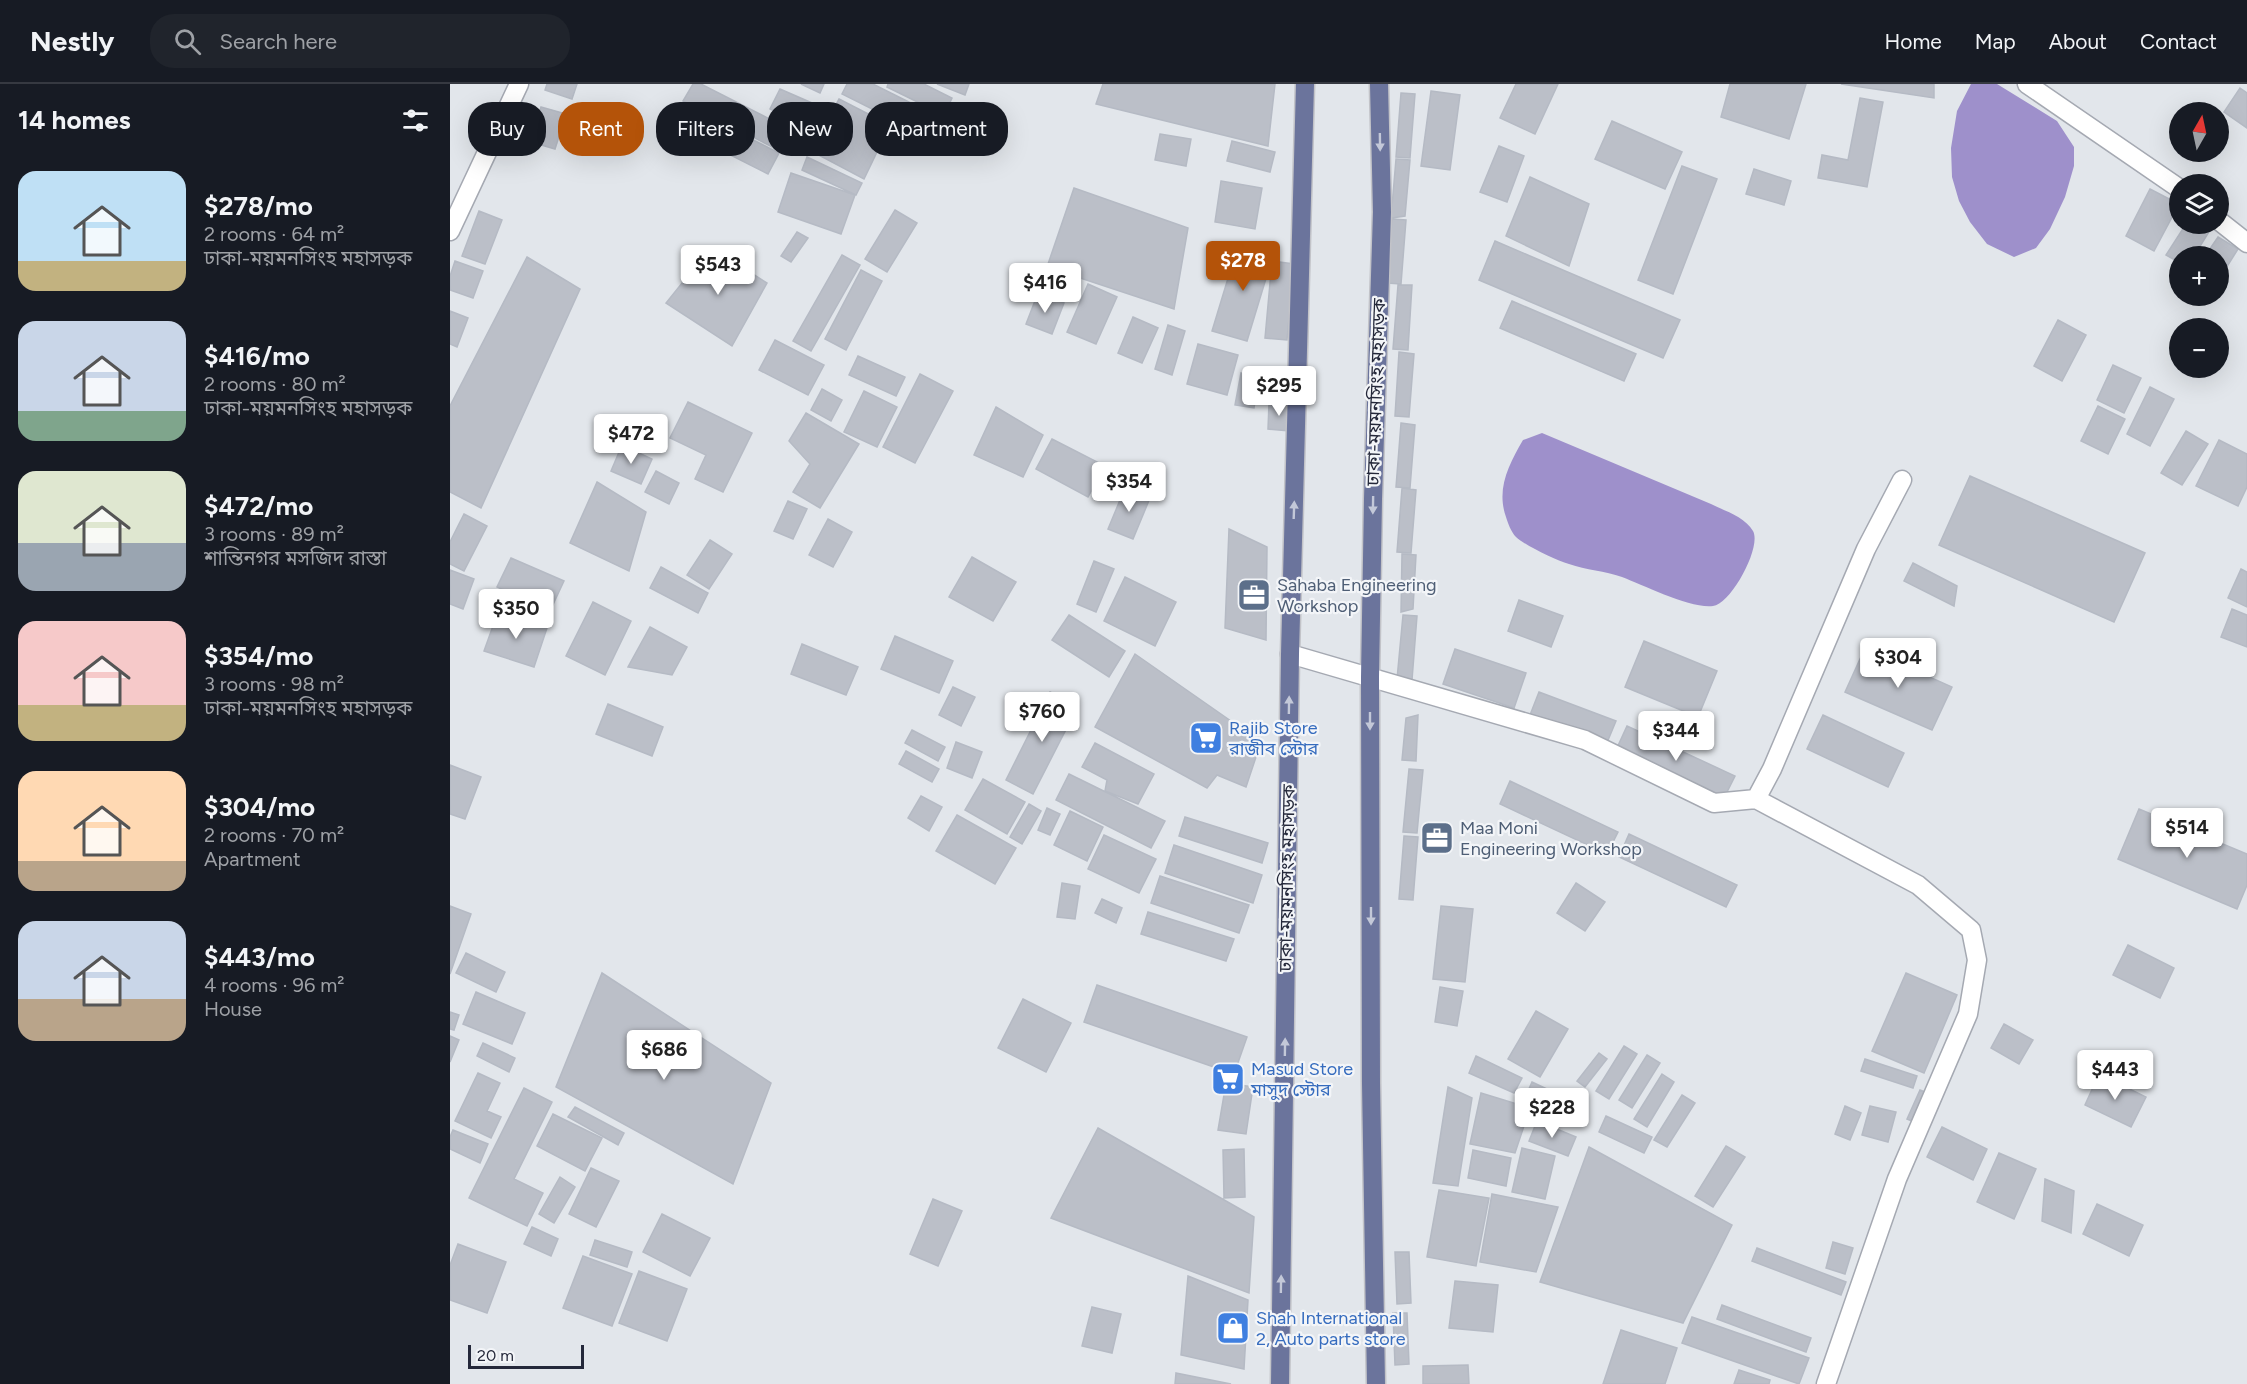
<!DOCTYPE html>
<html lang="en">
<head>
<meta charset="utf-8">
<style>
  :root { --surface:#171b24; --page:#20242c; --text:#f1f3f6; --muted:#9ea1a6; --line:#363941; --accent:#b45309 }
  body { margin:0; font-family:Figtree,"Noto Sans Bengali",sans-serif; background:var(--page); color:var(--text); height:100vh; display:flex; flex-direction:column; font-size:22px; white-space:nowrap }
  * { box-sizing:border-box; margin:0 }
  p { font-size:20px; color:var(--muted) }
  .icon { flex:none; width:33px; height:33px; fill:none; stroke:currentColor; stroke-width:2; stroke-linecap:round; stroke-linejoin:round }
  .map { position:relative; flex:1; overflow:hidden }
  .details { display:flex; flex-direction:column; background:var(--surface); width:450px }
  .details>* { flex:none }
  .hud { position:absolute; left:18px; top:18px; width:570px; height:54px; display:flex; gap:12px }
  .needle { width:39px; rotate:9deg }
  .fabs { position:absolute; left:1719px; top:18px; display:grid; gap:12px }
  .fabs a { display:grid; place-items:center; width:60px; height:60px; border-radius:50%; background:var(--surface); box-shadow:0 6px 24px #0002; font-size:30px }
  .scale { position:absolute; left:18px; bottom:15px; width:116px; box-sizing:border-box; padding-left:6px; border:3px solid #24283a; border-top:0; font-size:16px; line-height:21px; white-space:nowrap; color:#24283a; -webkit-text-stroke:4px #f3f5f8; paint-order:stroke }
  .price { position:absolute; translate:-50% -51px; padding:0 14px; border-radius:6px; background:#fff; color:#222; font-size:20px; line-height:39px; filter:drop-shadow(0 2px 3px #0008) }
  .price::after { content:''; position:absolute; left:50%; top:36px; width:18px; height:14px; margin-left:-9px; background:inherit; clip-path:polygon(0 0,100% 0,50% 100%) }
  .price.on { background:var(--accent); color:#fff }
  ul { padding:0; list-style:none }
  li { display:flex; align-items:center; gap:18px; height:150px; padding:0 18px }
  li span { display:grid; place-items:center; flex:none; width:168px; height:120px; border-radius:18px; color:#555 }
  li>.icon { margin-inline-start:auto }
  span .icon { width:72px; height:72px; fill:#fffc; stroke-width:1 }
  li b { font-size:26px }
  h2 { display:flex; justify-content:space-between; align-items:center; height:72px; padding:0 18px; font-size:26px }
  .tag { padding:0 21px; border-radius:24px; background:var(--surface); box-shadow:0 6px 24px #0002; font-size:21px; line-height:54px }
  .tag.on { background:var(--accent); color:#fff }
  header { display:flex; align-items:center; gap:36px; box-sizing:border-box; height:84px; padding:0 30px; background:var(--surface); border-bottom:2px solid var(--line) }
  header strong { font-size:28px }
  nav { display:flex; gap:33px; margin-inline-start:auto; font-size:21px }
  .search { width:420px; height:54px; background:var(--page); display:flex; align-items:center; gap:15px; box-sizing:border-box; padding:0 21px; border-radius:24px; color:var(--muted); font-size:22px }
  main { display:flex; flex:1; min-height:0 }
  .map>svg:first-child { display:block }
  .water { fill:#9e90cb }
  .building { fill:#bbbfc8; stroke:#b5bac4; stroke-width:1.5 }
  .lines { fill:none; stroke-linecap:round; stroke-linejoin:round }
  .minor-casing { stroke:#a5a9b2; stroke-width:21 }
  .major-casing { stroke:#c2c3c8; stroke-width:21 }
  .minor { stroke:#fff; stroke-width:18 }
  .major { stroke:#6b749c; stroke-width:18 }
  .oneway { fill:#c3c8d8 }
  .labels { text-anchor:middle; stroke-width:4.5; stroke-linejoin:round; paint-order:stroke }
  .street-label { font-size:18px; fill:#24283a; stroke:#f3f5f8 }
  .service-label { font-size:18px; fill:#4e5e75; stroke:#f3f5f8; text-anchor:start }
  .shop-label { font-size:18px; fill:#366cbe; stroke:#f3f5f8; text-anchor:start }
</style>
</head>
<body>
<header>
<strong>Nestly</strong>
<div class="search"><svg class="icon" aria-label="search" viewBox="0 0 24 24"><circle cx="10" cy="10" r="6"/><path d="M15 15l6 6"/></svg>Search here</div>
<nav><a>Home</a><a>Map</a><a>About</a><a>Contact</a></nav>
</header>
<main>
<section class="details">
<h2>14 homes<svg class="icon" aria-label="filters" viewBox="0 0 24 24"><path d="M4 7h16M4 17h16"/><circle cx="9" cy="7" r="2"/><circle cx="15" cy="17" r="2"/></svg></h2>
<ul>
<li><span style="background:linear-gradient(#bfe0f5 75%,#c2b280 0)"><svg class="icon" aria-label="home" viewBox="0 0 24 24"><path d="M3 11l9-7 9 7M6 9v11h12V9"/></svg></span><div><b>$278/mo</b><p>2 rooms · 64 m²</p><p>ঢাকা-ময়মনসিংহ মহাসড়ক</p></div></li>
<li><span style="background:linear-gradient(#c9d6e8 75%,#7fa58c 0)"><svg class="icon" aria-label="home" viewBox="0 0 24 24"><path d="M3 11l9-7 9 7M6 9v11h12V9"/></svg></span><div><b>$416/mo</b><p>2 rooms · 80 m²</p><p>ঢাকা-ময়মনসিংহ মহাসড়ক</p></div></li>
<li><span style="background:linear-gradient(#dfe7d0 60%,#9aa5b1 0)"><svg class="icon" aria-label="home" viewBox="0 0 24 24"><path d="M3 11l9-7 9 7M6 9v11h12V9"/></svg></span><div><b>$472/mo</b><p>3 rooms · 89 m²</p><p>শান্তিনগর মসজিদ রাস্তা</p></div></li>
<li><span style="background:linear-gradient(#f6c9c9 70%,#c2b280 0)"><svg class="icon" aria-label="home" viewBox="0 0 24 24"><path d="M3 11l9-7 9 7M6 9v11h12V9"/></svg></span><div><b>$354/mo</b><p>3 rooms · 98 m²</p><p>ঢাকা-ময়মনসিংহ মহাসড়ক</p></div></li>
<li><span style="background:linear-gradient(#ffd9b3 75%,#b9a48a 0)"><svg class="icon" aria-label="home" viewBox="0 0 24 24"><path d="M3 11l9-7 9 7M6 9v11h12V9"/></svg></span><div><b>$304/mo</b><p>2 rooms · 70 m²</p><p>Apartment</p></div></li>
<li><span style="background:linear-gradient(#c9d6e8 65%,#b9a48a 0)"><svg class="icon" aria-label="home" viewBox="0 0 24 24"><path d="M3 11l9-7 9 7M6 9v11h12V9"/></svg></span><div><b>$443/mo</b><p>4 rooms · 96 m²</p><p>House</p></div></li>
</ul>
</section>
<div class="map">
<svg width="1797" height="1300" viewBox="0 0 1797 1300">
  <rect width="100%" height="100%" fill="#e2e6eb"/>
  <path class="water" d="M1521,0H1547L1607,37L1624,63V82L1615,113L1600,145L1586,164L1564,173L1537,160L1520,138L1509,117L1502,93L1501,64L1507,27Z
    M1092,349L1261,420C1275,427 1295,433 1303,447C1312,463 1281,520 1263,522C1241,525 1193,501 1172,493C1155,487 1136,486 1119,480C1105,476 1076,462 1066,453C1061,448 1058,439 1056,433C1046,405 1059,380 1073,356Z"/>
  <path class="building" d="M97,0H127L122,15L95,6Z
    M243,0H251L341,46L330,67L233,17Z
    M351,0H374L370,9Z
    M397,0H423L495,36L484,56L392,10Z
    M438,0H474L502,14L494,31L437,3Z
    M487,0H519L515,11Z
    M653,0H825L818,62L646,20Z
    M1066,0H1108L1085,50L1050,34Z
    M1280,0H1356L1339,55L1271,33Z
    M1391,0H1484V14Z
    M1790,4L1797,9V44L1774,28Z
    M330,5L362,19L352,41L320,25Z
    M981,7L1010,11L1000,86L971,82Z
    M951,9L965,10L960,74L946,73Z
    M1410,14L1433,18L1417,103L1368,94L1372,71L1398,76Z
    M389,15L440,41L414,95L361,67Z
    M232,20L329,69L318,90L221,41Z
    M91,23L116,30L105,65L81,58Z
    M1162,37L1232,68L1215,105L1145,75Z
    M710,50L741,55L736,82L705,76Z
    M782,57L825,68L820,88L777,77Z
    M1049,62L1074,72L1057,118L1030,108Z
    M357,73L412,99L406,111L352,86Z
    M946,75L960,76L955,132L941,134Z
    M1232,82L1267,95L1223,210L1188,196Z
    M1304,85L1341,97L1334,121L1296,110Z
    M341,89L405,111L391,150L328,128Z
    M1080,93L1139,120L1119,182L1056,152Z
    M771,97L812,104L805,145L765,138Z
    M624,104L738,144L724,225L597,183Z
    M1700,105L1729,120L1704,167L1676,152Z
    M445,126L467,139L437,188L415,175Z
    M29,127L52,136L35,180L12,172Z
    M942,135L956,136L951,200L937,199Z
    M1736,140H1758L1762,143L1744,172H1730V179L1716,171Z
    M347,148L358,154L341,178L331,172Z
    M1768,153L1788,165L1768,197V172H1755Z
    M1045,157L1230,236L1213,274L1029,196Z
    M789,158L824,168L797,257L762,247Z
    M261,163L317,199L282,262L216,219Z
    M392,171L410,181L361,267L343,257Z
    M77,173L130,205L31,424L0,408V322Z
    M5,177L33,187L23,214L0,206V192Z
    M822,177L844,180L837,256L815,254Z
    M411,186L432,197L396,266L375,255Z
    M638,200L667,213L646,260L617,248Z
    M948,201H962L958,266L943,265Z
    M588,209L614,219L602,250L576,240Z
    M1062,217L1186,270L1174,297L1050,244Z
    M0,227L18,234L7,263L0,260Z
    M683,233L708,244L692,279L668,269Z
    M1608,236L1636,251L1612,297L1584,282Z
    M718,241L735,247L722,291L705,285Z
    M325,256L374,281L358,311L309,286Z
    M748,260L788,271L777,311L737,300Z
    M949,268L964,270L959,333L945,332Z
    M408,272L455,293L446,312L399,291Z
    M1663,281L1691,294L1674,329L1647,316Z
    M791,289L809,293L804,324L785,321Z
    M470,290L503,307L465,379L433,363Z
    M1700,303L1724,315L1700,362L1677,350Z
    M372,305L392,316L381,337L361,326Z
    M414,307L447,323L427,363L394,348Z
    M238,318L302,349L273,408L245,395L256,371L220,354Z
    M819,319L840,320L839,347L818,345Z
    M1648,322L1675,335L1658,370L1631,357Z
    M546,323L593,351L573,393L524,371Z
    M356,329L409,360L370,424L343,408L360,380L339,357Z
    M951,339L965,341L960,404L946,403Z
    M1736,347L1758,360L1732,401L1711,389Z
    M602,355L655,382L638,413L586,385Z
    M1769,356L1797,370V403L1788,422L1746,402Z
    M172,361L202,375L191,400L161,387Z
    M206,387L229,399L219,420L195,408Z
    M1520,392L1695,469L1664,538L1489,461Z
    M147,398L196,428L179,487L120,459Z
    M675,404L700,414L683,455L658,445Z
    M952,404L966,406L961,469L947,468Z
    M338,417L357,425L343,455L324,447Z
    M14,430L37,442L14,487L0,480V458Z
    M378,435L402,448L383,483L359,471Z
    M779,445L817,463L816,556L775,544Z
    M260,456L282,470L259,505L237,491Z
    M952,470L966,471L963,525L951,528Z
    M522,473L566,498L543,537L499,513Z
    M61,474L114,497L100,527L47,503Z
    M644,477L664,485L646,528L627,520Z
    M1463,479L1507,502L1504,522L1454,497Z
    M211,483L258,509L248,529L200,504Z
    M1791,485L1797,488V523L1778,514Z
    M0,486L24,495L13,525L0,520Z
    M675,493L726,518L705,562L654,537Z
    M1069,516L1113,532L1101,563L1058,547Z
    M143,518L181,537L155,591L116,572Z
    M1782,525L1797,531V563L1771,553Z
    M48,528L97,544L84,583L34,567Z
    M619,531L675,567L659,593L602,556Z
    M953,531L967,532L962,596L947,595Z
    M200,543L237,563L222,591L178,583Z
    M445,552L503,577L489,609L431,585Z
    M1194,557L1267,587L1248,633L1175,603Z
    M352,560L408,583L396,611L341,590Z
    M1415,564L1502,603L1482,646L1395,608Z
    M1005,565L1076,589L1064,624L993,600Z
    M685,570L811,658L796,703L767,691L757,704L645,643Z
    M503,603L525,613L511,642L489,631Z
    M600,608L628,622L583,710L556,696Z
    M1089,608L1166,637L1156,661L1080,631Z
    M567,610L585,615L576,645L558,640Z
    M158,620L213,643L202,672L146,650Z
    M968,631L966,677L952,676L956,634Z
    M1373,631L1454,669L1438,703L1357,665Z
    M1177,642L1285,692L1274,714L1167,664Z
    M462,646L495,663L488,677L455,659Z
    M506,658L532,668L522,694L497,684Z
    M645,659L704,690L688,720L655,707L657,696L632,683Z
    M456,667L489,685L482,698L449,680Z
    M0,681L31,693L15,735L0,730Z
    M959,685L973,686L967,749L953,748Z
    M619,690L715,737L701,764L606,716Z
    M533,695L575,718L557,750L515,726Z
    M1060,697L1168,748L1157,770L1050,720Z
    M471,712L492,723L479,747L458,734Z
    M579,720L591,727L572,760L560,753Z
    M597,724L610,730L600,751L588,746Z
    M1689,725L1797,770V801L1787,825L1668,775Z
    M620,727L653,743L637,777L604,761Z
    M507,731L566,764L545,800L486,767Z
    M735,733L818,759L812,779L729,752Z
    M1179,750L1287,801L1276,823L1169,773Z
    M654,751L706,775L689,809L638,785Z
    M954,752L968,753L963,816L949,815Z
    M724,761L812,791L803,819L715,789Z
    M710,792L799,821L789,849L701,819Z
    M612,799L630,802L625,835L607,833Z
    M1126,799L1155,818L1135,847L1107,829Z
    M652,815L672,824L666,839L645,829Z
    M0,822L21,830L0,890Z
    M991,822L1023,825L1015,898L983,895Z
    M698,828L784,855L776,877L691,850Z
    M1678,861L1724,884L1710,914L1663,891Z
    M16,869L55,888L46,908L6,889Z
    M152,889L321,999L283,1100L106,1003Z
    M1456,889L1507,911L1474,989L1422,967Z
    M647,901L797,953L784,990L634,938Z
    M990,903L1013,907L1007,942L985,938Z
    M26,908L75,929L62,960L13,940Z
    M573,915L621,939L596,988L548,964Z
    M1086,927L1118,945L1090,993L1058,975Z
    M0,928L9,931L4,946L0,945Z
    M1554,940L1583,956L1569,980L1541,964Z
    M0,952L9,956L0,978Z
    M33,959L65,974L59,988L27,972Z
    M1174,962L1187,970L1159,1015L1146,1007Z
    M1149,969L1157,975L1135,1003L1127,997Z
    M1197,971L1210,979L1182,1024L1169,1016Z
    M1026,972L1072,994L1064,1009L1019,989Z
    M1415,975L1467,992L1463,1004L1411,987Z
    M28,989L50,999L37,1027L51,1033L41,1054L5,1037Z
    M1212,990L1224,998L1197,1043L1184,1035Z
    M1649,990L1696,1013L1681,1043L1635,1021Z
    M1082,998L1127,1019L1120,1035L1075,1014Z
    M776,999L803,1003L796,1050L768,1046Z
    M998,1003L1022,1014L1008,1102L983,1099Z
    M74,1004L102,1018L64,1095L93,1109L77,1142L19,1114Z
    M1470,1006L1480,1010L1467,1039L1457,1035Z
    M1031,1009L1080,1024L1065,1069L1020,1060Z
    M1232,1011L1245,1019L1217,1063L1204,1056Z
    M1395,1022L1411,1029L1400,1056L1385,1050Z
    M1420,1022L1446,1028L1438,1058L1412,1051Z
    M125,1023L174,1049L168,1061L118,1033Z
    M103,1030L152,1054L135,1087L87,1062Z
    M1156,1032L1202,1053L1194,1069L1149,1048Z
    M1087,1037L1126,1053L1118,1072L1079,1057Z
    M1492,1043L1537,1065L1523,1096L1477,1073Z
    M648,1044L804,1133L799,1209L601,1134Z
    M3,1046L38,1060L30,1079L0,1065V1053Z
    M1276,1062L1295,1073L1263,1123L1245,1112Z
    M1139,1063L1282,1141L1233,1239L1090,1198Z
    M1072,1064L1105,1072L1095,1115L1062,1108Z
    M794,1065L795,1113L774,1114L773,1066Z
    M1023,1066L1061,1074L1056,1102L1018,1094Z
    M1549,1069L1586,1085L1564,1135L1527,1118Z
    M141,1084L169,1097L146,1143L119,1130Z
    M110,1093L125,1103L104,1139L89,1130Z
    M1595,1095L1624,1107L1621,1149L1592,1137Z
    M989,1106L1039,1114L1026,1182L977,1173Z
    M1042,1110L1108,1123L1086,1188L1030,1178Z
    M483,1115L512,1127L488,1182L460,1170Z
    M1647,1120L1693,1141L1679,1172L1633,1150Z
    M212,1130L260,1154L240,1192L193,1168Z
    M82,1143L108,1155L101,1172L74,1160Z
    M145,1156L182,1168L177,1183L140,1171Z
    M1383,1158L1403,1164L1395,1190L1376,1184Z
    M8,1160L56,1178L37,1229L0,1216V1181Z
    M1307,1164L1396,1198L1391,1211L1302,1177Z
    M945,1168H959L961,1219L947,1220Z
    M133,1172L182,1190L162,1242L113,1224Z
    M189,1187L237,1205L217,1257L169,1239Z
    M738,1192L798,1216L794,1285L731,1271Z
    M1005,1197L1048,1201L1043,1248L999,1244Z
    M1272,1221L1361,1254L1356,1268L1267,1235Z
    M642,1223L671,1230L662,1269L632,1262Z
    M943,1229H957L959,1280L945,1281Z
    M1242,1233L1359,1274L1349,1300L1232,1259Z
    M1171,1246L1227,1264L1215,1300H1153Z
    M1018,1281L1019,1300H973V1282Z
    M1289,1286L1320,1296L1319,1300H1284Z
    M726,1289L781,1300H725Z"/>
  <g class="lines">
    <defs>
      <path id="minor" d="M1577,0L1730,105
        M1768,136L1797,159
        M0,147L69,0
        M840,570L1135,656L1264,719L1306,715L1322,685L1416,465L1452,396
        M1306,715L1468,801L1521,846L1527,876L1518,930L1447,1095L1376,1300"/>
      <path id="major" d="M830,1300L840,570L855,0
        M926,1300L921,999L920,593L923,415L932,128L929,0"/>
    </defs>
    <use href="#minor" class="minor-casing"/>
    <use href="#major" class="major-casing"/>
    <use href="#minor" class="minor"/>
    <use href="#major" class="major"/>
  </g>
  <defs><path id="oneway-solid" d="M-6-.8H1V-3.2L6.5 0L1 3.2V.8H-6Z" transform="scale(1.5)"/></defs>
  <g class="oneway">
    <use href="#oneway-solid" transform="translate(930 58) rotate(89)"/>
    <use href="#oneway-solid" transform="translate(923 421) rotate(91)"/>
    <use href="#oneway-solid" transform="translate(844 426) rotate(-88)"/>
    <use href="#oneway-solid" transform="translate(839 621) rotate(-89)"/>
    <use href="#oneway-solid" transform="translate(920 637) rotate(90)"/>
    <use href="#oneway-solid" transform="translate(921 832) rotate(90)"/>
    <use href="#oneway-solid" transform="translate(835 963) rotate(-89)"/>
    <use href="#oneway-solid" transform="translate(831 1200) rotate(-89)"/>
  </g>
  <defs>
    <symbol id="office-square" viewBox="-11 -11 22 22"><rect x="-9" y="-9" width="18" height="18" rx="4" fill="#5c6f8a" stroke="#f3f5f8"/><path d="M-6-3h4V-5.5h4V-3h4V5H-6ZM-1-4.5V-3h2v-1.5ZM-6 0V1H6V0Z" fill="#fff"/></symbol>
    <symbol id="supermarket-square" viewBox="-11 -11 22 22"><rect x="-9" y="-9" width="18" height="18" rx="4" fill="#3f7fe0" stroke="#f3f5f8"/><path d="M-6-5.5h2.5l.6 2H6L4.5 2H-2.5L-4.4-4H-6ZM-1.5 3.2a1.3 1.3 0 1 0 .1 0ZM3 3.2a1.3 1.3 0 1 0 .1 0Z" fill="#fff"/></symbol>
    <symbol id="shop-square" viewBox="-11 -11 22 22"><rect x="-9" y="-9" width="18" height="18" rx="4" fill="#3f7fe0" stroke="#f3f5f8"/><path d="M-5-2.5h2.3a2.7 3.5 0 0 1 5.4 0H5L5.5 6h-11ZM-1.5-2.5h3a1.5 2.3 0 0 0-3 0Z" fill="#fff"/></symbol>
  </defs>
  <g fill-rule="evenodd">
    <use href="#office-square" x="785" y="492" width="38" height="38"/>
    <use href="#supermarket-square" x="737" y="635" width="38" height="38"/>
    <use href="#office-square" x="968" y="735" width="38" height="38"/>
    <use href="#supermarket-square" x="759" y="976" width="38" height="38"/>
    <use href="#shop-square" x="764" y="1225" width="38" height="38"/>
  </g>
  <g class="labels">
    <g class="street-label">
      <text transform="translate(926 308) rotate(-88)" y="6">ঢাকা-ময়মনসিংহ মহাসড়ক</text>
      <text transform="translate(837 794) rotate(-89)" y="6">ঢাকা-ময়মনসিংহ মহাসড়ক</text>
    </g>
    <g class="service-label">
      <text x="827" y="507">Sahaba Engineering<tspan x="827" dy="21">Workshop</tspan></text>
      <text x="1010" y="750">Maa Moni<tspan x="1010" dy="21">Engineering Workshop</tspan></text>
    </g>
    <g class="shop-label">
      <text x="779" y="650">Rajib Store<tspan x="779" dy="21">রাজীব স্টোর</tspan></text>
      <text x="801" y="991">Masud Store<tspan x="801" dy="21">মাসুদ স্টোর</tspan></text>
      <text x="806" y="1240">Shah International<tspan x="806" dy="21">2, Auto parts store</tspan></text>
    </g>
  </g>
</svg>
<div class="fabs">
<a><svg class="needle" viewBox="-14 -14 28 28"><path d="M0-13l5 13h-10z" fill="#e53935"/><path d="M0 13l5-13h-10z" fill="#9ea1a6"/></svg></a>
<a><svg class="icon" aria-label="layers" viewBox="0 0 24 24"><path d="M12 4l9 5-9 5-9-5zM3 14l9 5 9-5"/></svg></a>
<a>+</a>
<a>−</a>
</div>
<div class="scale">20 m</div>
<b class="price on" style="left:793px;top:208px">$278</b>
<b class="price" style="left:268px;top:212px">$543</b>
<b class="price" style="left:595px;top:230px">$416</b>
<b class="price" style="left:829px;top:333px">$295</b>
<b class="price" style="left:181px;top:381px">$472</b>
<b class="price" style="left:679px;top:429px">$354</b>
<b class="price" style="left:66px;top:556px">$350</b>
<b class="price" style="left:1448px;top:605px">$304</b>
<b class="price" style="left:592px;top:659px">$760</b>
<b class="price" style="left:1226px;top:678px">$344</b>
<b class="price" style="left:1737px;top:775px">$514</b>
<b class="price" style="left:214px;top:997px">$686</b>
<b class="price" style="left:1665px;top:1017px">$443</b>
<b class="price" style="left:1102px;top:1055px">$228</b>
<div class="hud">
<a class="tag">Buy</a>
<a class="tag on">Rent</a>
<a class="tag">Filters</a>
<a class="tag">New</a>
<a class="tag">Apartment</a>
</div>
</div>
</main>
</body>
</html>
